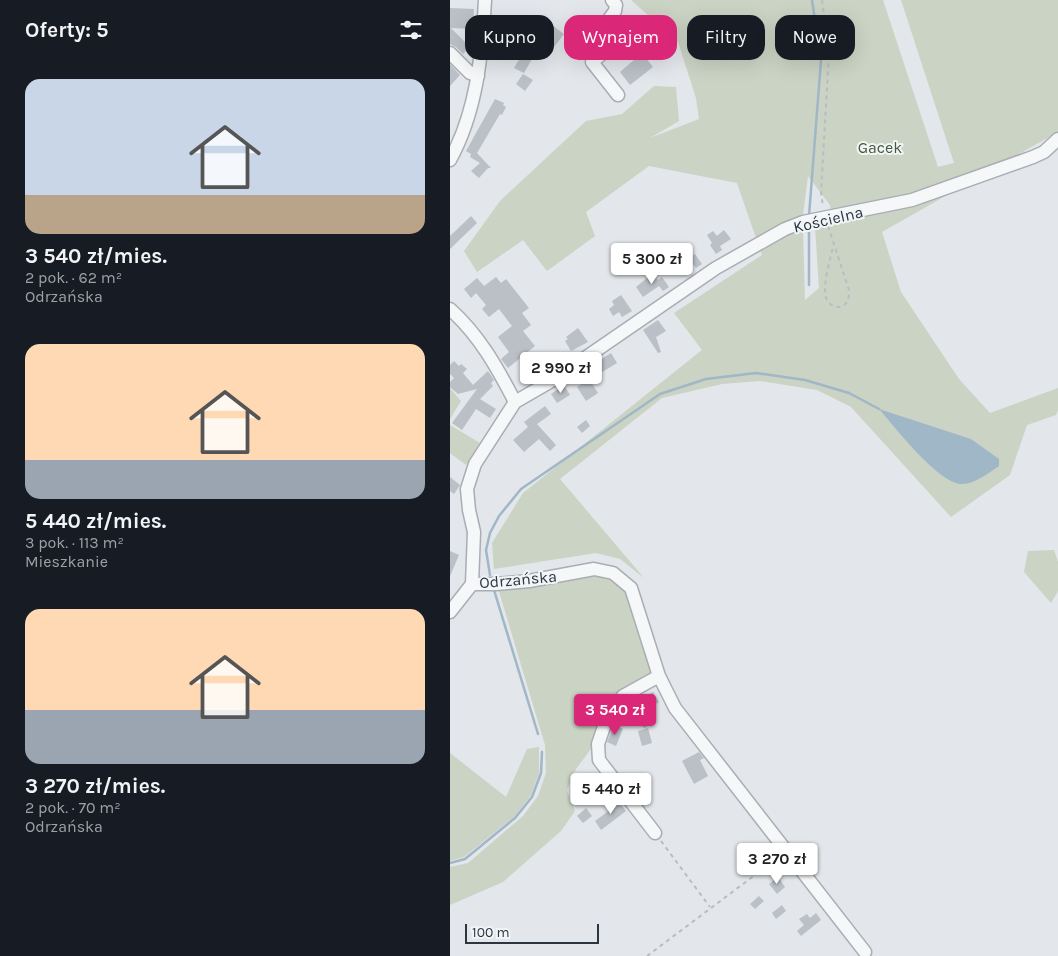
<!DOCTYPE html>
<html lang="pl">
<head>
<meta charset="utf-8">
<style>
  :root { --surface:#171b24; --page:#20242c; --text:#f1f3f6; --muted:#9ea1a6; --accent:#db2777 }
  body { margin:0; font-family:Karla,sans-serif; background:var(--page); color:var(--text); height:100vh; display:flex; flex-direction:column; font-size:19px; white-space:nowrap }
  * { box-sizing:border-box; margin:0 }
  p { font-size:16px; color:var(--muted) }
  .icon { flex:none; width:28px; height:28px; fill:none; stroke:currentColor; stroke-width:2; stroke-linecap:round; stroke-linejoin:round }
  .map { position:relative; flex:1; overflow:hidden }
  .side { display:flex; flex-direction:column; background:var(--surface); width:450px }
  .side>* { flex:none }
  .hud { position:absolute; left:15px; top:15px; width:475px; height:45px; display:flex; gap:10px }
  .scale { position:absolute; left:15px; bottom:12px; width:134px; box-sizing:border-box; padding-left:5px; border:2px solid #2c3641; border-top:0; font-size:14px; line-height:18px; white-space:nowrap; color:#2c3641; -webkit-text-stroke:4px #f2f5f7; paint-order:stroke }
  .price { position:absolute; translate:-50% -42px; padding:0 11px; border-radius:5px; background:#fff; color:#222; font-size:16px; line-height:32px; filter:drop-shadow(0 1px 2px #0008) }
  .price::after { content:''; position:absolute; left:50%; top:30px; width:15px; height:11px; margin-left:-8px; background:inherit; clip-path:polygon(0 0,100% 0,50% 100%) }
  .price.current { background:var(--accent); color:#fff }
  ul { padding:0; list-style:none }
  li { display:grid; align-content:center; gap:10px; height:265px; padding:0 25px }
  li span { display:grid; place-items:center; height:155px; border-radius:15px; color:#555 }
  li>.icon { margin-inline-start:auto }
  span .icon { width:90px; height:90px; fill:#fffc; stroke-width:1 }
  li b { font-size:21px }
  h2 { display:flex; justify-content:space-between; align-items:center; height:60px; padding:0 25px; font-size:21px }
  .tag { padding:0 18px; border-radius:15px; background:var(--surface); box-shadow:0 5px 20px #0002; font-size:18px; line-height:45px }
  .tag.current { background:var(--accent); color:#fff }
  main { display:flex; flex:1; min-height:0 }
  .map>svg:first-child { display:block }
  .green { fill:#cad3c4 }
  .water { fill:#a0b7c7 }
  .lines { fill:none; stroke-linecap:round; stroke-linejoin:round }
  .stream { stroke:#a0b7c7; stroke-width:2.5 }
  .building { fill:#bac0c6 }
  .minor-casing { stroke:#a8aeb4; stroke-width:15 }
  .path { stroke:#b9bdc1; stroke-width:2; stroke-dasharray:4 4; stroke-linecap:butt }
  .minor { stroke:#f5f7f8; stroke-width:12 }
  .labels { text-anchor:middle; stroke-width:4; stroke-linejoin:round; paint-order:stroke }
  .park-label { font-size:16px; fill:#445c3a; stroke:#f2f5f7 }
  .street-label { font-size:16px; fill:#2c3641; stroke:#f2f5f7 }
</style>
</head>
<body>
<main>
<section class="side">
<h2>Oferty: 5<svg class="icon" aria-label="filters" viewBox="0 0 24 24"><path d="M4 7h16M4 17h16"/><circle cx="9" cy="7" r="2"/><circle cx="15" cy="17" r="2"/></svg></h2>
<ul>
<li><span style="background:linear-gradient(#c9d6e8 75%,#b9a48a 0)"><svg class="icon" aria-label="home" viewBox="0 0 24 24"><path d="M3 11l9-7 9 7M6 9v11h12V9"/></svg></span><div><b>3 540 zł/mies.</b><p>2 pok. · 62 m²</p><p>Odrzańska</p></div></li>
<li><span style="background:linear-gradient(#ffd9b3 75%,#9aa5b1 0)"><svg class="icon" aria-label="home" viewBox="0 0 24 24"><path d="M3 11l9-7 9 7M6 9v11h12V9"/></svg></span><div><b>5 440 zł/mies.</b><p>3 pok. · 113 m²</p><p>Mieszkanie</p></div></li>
<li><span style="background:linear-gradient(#ffd9b3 65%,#9aa5b1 0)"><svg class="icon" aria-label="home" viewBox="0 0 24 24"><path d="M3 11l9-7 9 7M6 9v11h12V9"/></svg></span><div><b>3 270 zł/mies.</b><p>2 pok. · 70 m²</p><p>Odrzańska</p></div></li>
</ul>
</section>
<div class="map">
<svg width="608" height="956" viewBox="0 0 608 956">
  <rect width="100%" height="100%" fill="#e3e6ea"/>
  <path class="green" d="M181,0H433L488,167L504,163L451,0H608V132L432,232L451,292L509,379L540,413L608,388V410L606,415L577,425L560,475L501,517L401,407L367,390L310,381L272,384L212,398L110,479L194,578L170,559L146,553L44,569L42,543L73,493L252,350L224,313L312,255L310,248L347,229H353L355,300L369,288L365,226L381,213L380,205L358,176L353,215L306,238L287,183L199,166L136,212L145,236L97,271L73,240L27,272L14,251L50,201L136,121L172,114L204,86L226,87L229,121L200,138L249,119L246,98L228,42Z
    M0,388L11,401L0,419Z
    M0,425L30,443L16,465L0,453Z
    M604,550L608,562V591L601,603L574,572L578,551Z
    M145,574L160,576L177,590L204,675L171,693L146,742L126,769L117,790L125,811L111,831L53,882L0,905V867L18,863L73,816L88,796L96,773L95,745L48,588Z
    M89,747V773L81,795L65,816L14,857L0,861V753L56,797L77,749Z"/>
  <path class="water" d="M429,409L521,439L549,459V466C538,473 524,485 511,484C487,482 445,427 429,409Z"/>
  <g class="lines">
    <path class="stream" d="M359,216L371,60L362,0
      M359,285V224
      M40,575L36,550L40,533L49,516L71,489L210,394L256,379L306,373L355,380L399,393L429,409
      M44,590L88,734
      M0,863L15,859L65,818L82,797L91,773L92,752"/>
  </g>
  <path class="building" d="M0,8L24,9L23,29L1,28L20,47L13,54L6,47L0,44Z
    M98,22L114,34L101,51L86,37Z
    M73,31L86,40L76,56L82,59L74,73L64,68L71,56L61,49Z
    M192,53L203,67L180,85L170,72Z
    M0,64L10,75L0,86Z
    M73,74L83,80L75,91L66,84Z
    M45,99L54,103L53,105L56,107L52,115L50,114L27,153L41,168H38L29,178L21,171L30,163L20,157L21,154L16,151Z
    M21,216L27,223L0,249V236Z
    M274,230L281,239L270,246L272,250L266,254L260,245L262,243L257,235L263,231L267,236Z
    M236,250L240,257L245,254L252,264L246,268L242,263L226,274L219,264Z
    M203,273L208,280L212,277L219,287L213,291L209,286L193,297L186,287Z
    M46,277L51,283L56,279L79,308L72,313L81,325L73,331L85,346L58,368L51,359L59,352L48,337L62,326L49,309L39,317L32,309L36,305L26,293L21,298L14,289L27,278L34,286Z
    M171,295L182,311L172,317L169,312L163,316L159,309L164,305L162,301Z
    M208,320L216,331L206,337L211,352L208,353L193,330Z
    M128,328L138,342L121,351L115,341L118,339L116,337Z
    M161,353L167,363L152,372L147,362Z
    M4,361L9,366L11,364L17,369L13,373L23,385L38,371L44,380L41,383L43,386L30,399L46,409L40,418L26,409L12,430L2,423L27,389L8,394L0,387V382L4,378L0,374V365Z
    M101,363L105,369L90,378L86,372Z
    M139,379L148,393L136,401L127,387Z
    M114,385L120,395L107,403L101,394Z
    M95,406L101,414L87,424L106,445L100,451L89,439L74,452L63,440L78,427L74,422Z
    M136,420L140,426L132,433L127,427Z
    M0,477L10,485L4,494L0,491Z
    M0,551L9,555L0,576Z
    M203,692L209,702L195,710L203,723L194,728L180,705Z
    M164,725L173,729L166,746L157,742Z
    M198,728L202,743L192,746L188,731Z
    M249,752L254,758L250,760L258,776L244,784L232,761Z
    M167,800L176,811L151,830L145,821L160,810L158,808Z
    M136,808L142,816L133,823L127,816Z
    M328,877L335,887L327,894L319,884Z
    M309,896L314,901L305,909L300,904Z
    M332,905L336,911L326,919L322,913Z
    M366,913L371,920L351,936L347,931L354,925L349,919L357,914L360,918Z"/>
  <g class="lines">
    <defs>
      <path id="minor" d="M162,0L166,5L165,11L154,26L158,34L171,50
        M165,43L142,62L168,95
        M0,53L20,73L28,76
        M0,160C27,111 32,54 35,0
        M0,309C29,335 47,367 65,402
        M22,584L24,532L19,510L17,489L25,464L65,402L103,380L266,268L335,229L353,222L462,200L583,157L594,152L608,139
        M22,584H46L79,581L144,569L163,573L181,588L209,676L225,708L415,952
        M0,612L22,584
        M205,833L149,760L148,744L157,718L173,696L209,676"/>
    </defs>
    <use href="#minor" class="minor-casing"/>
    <path class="path" d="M372,0L379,53L371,192L373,207
      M378,226L399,290C401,310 382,312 376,298C372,286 381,256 384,243
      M211,841L260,907
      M197,956L329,857"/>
    <use href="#minor" class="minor"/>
  </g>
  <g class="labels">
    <g class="park-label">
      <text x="430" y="153">Gacek</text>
    </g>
    <g class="street-label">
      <text transform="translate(378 219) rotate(-13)" y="6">Kościelna</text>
      <text transform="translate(68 579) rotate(-5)" y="6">Odrzańska</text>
    </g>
  </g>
</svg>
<div class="scale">100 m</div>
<b class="price" style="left:202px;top:285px">5 300 zł</b>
<b class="price" style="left:111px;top:394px">2 990 zł</b>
<b class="price current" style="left:165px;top:736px">3 540 zł</b>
<b class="price" style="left:161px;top:815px">5 440 zł</b>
<b class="price" style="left:327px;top:885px">3 270 zł</b>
<div class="hud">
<a class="tag">Kupno</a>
<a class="tag current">Wynajem</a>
<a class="tag">Filtry</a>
<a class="tag">Nowe</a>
</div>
</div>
</main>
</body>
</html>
